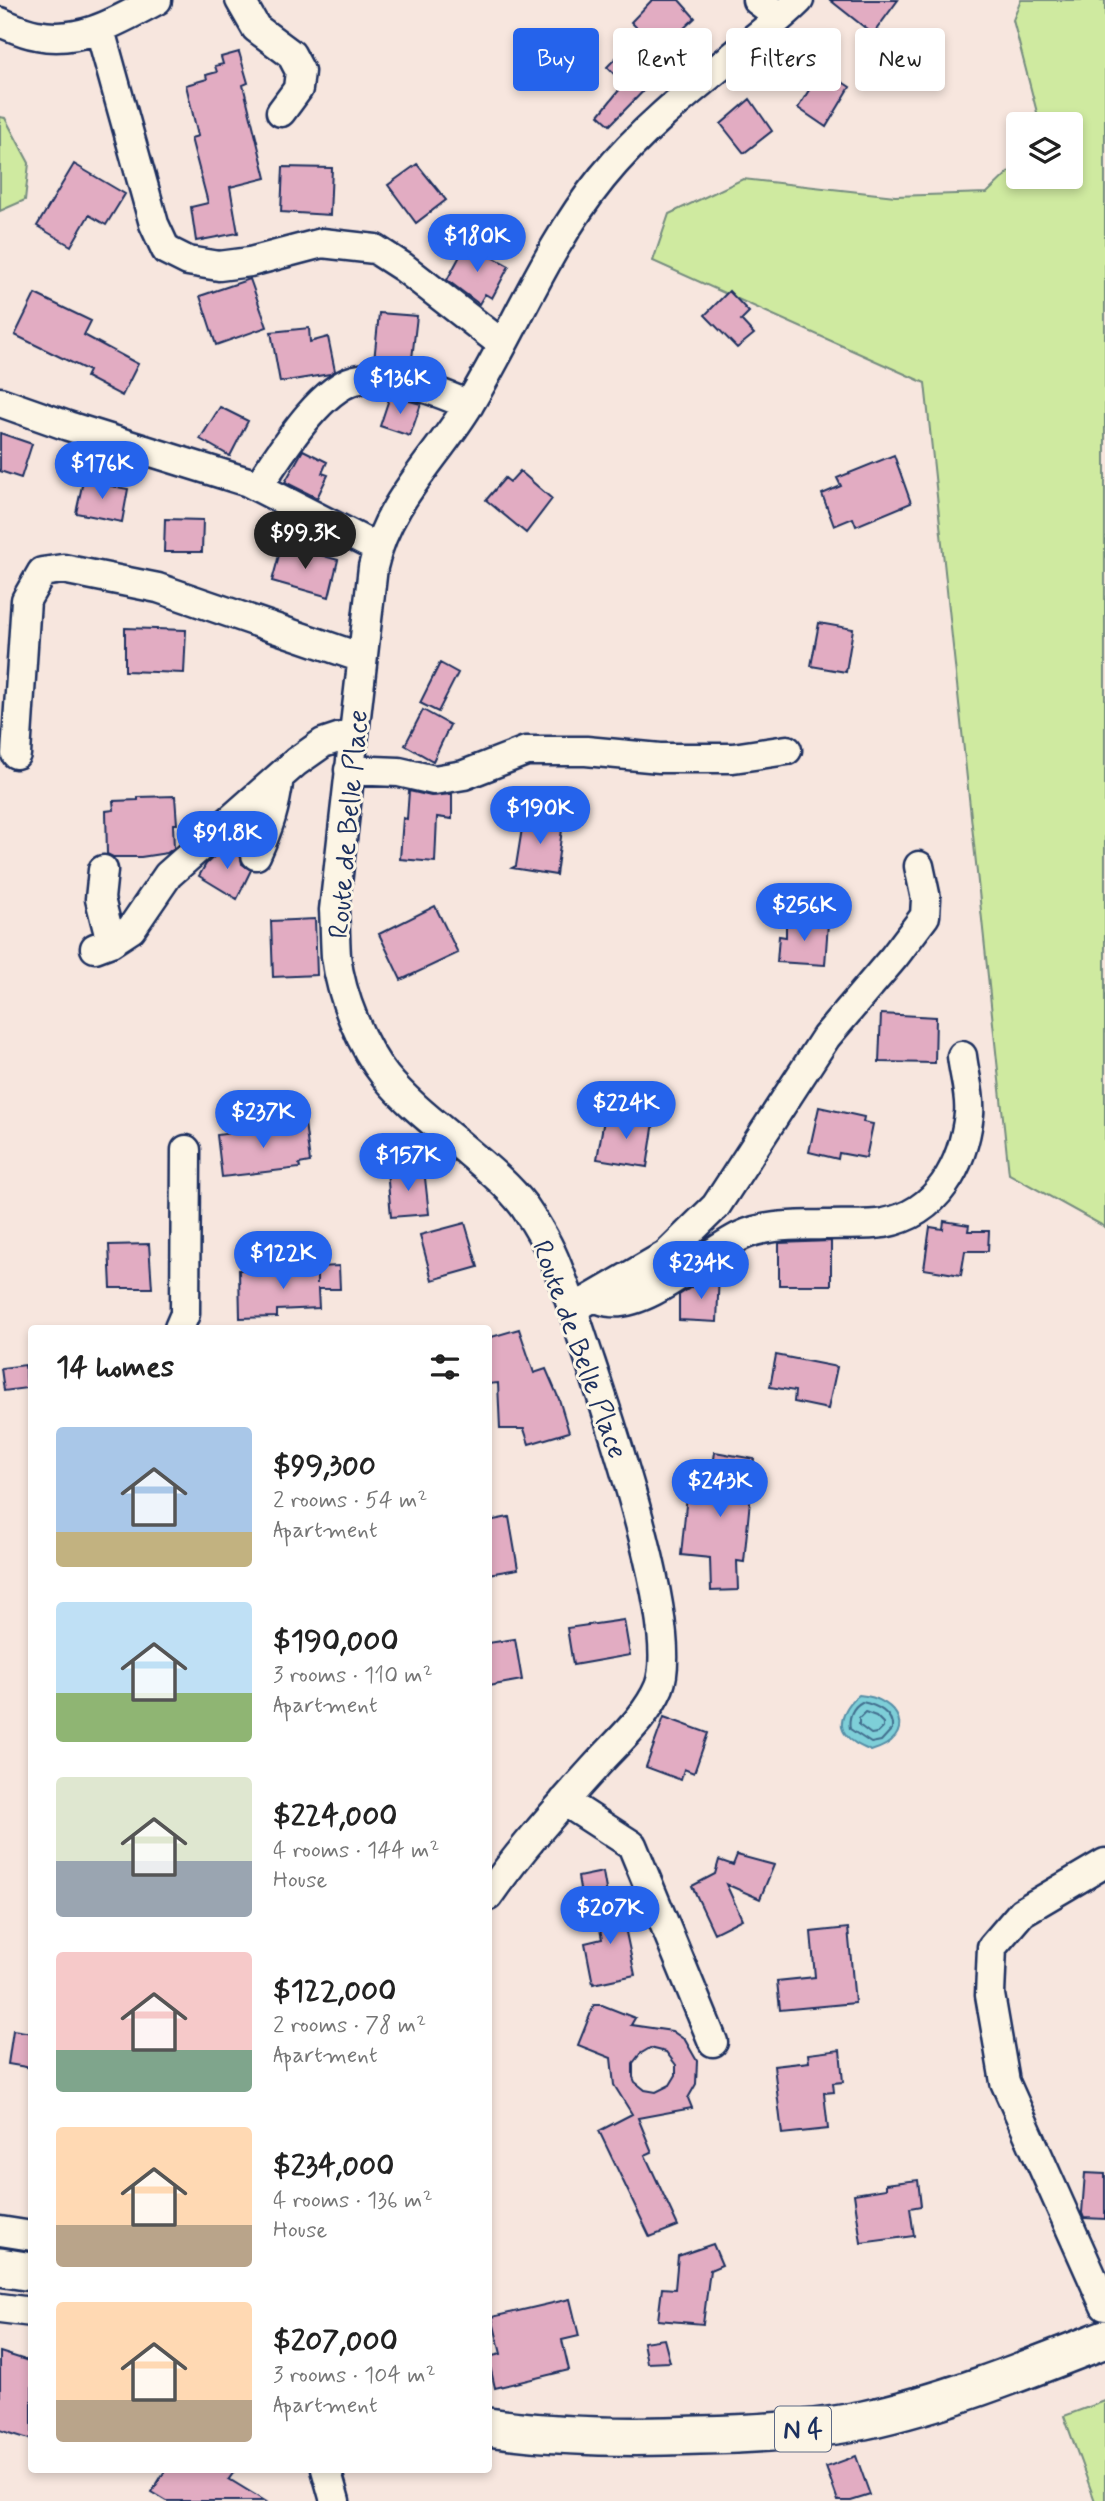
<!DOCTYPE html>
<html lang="en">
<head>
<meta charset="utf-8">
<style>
  :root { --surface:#fff; --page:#f6f6f6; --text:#222; --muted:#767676; --accent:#2563eb }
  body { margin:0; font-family:Mynerve,sans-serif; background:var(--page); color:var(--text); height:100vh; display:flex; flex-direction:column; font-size:26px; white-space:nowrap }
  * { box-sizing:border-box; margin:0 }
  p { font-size:23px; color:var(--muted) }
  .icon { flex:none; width:38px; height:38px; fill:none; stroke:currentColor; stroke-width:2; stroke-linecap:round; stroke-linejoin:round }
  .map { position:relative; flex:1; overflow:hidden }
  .details { position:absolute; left:28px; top:1325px; width:464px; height:1148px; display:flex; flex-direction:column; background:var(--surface); border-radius:7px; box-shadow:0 4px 10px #0003 }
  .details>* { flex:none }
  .top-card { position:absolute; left:513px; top:28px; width:486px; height:63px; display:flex; gap:14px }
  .tools { position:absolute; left:1006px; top:112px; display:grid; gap:14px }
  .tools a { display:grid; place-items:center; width:77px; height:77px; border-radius:7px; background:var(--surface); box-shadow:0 4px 10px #0003; font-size:35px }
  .price { position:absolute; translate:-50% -60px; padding:0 16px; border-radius:24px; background:var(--accent); color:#fff; font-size:23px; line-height:46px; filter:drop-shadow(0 2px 4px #0008) }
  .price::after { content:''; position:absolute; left:50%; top:42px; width:21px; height:16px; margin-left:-10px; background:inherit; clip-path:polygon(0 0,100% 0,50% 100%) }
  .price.on { background:#222; color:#fff }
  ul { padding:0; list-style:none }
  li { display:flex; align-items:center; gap:21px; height:175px; padding:0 28px }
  li span { display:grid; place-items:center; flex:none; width:196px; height:140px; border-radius:7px; color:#555 }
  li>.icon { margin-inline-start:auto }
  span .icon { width:84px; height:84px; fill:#fffc; stroke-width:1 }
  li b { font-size:30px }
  h2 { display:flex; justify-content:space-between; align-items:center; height:84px; padding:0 28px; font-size:30px }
  .tag { padding:0 24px; border-radius:7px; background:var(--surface); box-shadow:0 4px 10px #0003; font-size:24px; line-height:63px }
  .tag.on { background:var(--accent); color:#fff }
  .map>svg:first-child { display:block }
  .green { fill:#cfeaa0; stroke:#758c7f; stroke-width:2 }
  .water { fill:#7ecfd8; stroke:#568fa7; stroke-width:2 }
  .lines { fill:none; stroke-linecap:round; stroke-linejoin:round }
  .shore { stroke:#436f8f; stroke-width:2 }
  .building { fill:#e2acc2; stroke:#1b2f5e; stroke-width:2; fill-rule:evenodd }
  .minor-casing { stroke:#1b2f5e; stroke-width:33 }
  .major-casing { stroke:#1b2f5e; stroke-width:42 }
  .minor { stroke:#fcf5e5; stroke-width:28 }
  .major { stroke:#fcf5e5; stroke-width:37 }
  .labels { text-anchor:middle; stroke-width:6; stroke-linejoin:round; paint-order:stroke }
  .shield { fill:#fcf5e5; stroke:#5e6a86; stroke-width:2 }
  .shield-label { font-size:26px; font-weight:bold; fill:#1b2f5e }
  .street-label { font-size:28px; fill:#1b2f5e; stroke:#fcf5e5 }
</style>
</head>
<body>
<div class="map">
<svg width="1105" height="2501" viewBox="0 0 1105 2501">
  <rect width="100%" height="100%" fill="#f7e6de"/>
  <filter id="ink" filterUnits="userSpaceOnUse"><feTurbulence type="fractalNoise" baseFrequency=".0143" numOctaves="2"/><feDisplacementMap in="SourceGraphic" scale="14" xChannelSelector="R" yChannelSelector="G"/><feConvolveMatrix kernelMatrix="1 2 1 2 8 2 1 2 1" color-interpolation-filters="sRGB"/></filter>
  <g filter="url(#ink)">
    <path class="green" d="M1021,0H1105V1227L1009,1174L925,383L653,261L669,214L743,179L895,196L987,193L1018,163V177H1071V124H1040L1013,20Z
      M0,117L5,118L29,163L25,200L0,211Z
      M1105,2401V2501H1095L1064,2416Z"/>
    <path class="water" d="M859,1695C900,1698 919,1737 871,1751C862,1747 852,1743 846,1735C835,1722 848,1703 859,1695Z"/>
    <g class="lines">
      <path class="shore" d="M862,1702C876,1705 894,1713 892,1729L881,1741L871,1743L850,1729C848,1718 852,1707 862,1702Z
        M865,1712L876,1716L883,1723V1727L877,1733L871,1734L859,1725V1718Z"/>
    </g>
    <path class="building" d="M652,0H679L695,18L668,43L653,61L664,70L610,125L599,115L624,84L607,67L641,32L631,22Z
      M830,0H898L873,34Z
      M239,52L248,83L243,85L266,178L230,187L238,233L196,241L191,207L208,203L191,138L198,136L186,85L207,79L206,75L217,72L215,66L223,64L221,57Z
      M822,69L850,87L826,127L798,108Z
      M750,99L772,131L744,153L721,124Z
      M74,164L125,194L106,225L89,215L71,246L37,226Z
      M417,164L446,200L416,223L388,185Z
      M283,167L332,168L330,215L281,212Z
      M467,243L509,266L492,298L485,294L479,304L447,280Z
      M250,279L267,327L216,345L200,296Z
      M729,291L749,312L741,320L754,334L737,348L705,315Z
      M35,294L91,321L84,335L138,364L122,396L86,377L89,371L15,335Z
      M379,313L417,316L411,367L374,361Z
      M309,328L310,342L328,337L335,371L330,374L280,382L271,332Z
      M390,396L421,404L410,436L380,426Z
      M220,407L248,421L230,456L200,439Z
      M0,433L32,444L21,478L0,471Z
      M303,450L327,462L322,473L328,475L317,498L285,482Z
      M894,455L911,503L856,526L853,518L834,526L822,494L841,486L837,478Z
      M520,471L552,499L526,533L486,500L505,478L510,482Z
      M83,481L128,489L122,522L76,513Z
      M165,519L203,520L202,552H164Z
      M282,544L338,560L329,597L272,581Z
      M819,623L853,629L846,672L811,666Z
      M125,628L186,630L184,673L125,671Z
      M440,663L458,673L438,712L420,703Z
      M423,710L450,725L433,761L405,745Z
      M409,791L431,796L452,794V819L437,817L435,862L400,859L403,818L407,819Z
      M175,796L177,824H173L174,848L167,853L141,857H113L107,854L106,811L114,810L113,801L138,800V797Z
      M524,816L563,822L556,875L512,868L516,866Z
      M228,844L240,851L242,864L251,870L237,899L199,876L206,864Z
      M435,906L458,953L401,980L379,934Z
      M315,919L317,975L273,977L271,921Z
      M786,920L828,923L825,965L777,962L779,936L786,937Z
      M881,1014L936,1017L935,1063L879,1062Z
      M819,1107L864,1117L863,1122L873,1124L866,1158L839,1153L838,1159L809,1152Z
      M605,1114L654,1122L647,1167L597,1159Z
      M305,1123L310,1162L299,1164L300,1168L222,1177L217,1135Z
      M424,1169L429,1214L391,1217L387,1170Z
      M944,1221L969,1225L968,1231H989L988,1251H965L961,1275L924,1269L930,1227L943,1229Z
      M465,1223L478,1267L432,1280L420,1235Z
      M831,1241V1285H779V1243Z
      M149,1244L152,1288H111L109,1245Z
      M339,1266L340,1289H318L319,1308L277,1310V1317L240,1318L239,1270L276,1268V1274H317V1284V1267Z
      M715,1272H719L717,1322L679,1320V1295Z
      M519,1329L534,1373L546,1369L559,1399L569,1432L529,1444L524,1429H500L498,1383L488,1384V1338Z
      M776,1355L837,1367L828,1409L794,1402L795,1391L770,1387Z
      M25,1365L27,1388L4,1391L1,1368Z
      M715,1452L754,1459L744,1562L737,1561L738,1590L711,1591L710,1558L681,1555L688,1485L710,1487Z
      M509,1517L518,1569L488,1574V1521Z
      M624,1620L630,1655L573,1665L567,1628Z
      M515,1639L522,1680L488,1686V1643Z
      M664,1717L708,1733L694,1773L684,1769L681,1780L646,1767Z
      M737,1855L774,1865L760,1899L726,1884L742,1919L714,1933L692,1886L715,1874L719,1860L733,1865Z
      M603,1872L607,1895L582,1900L578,1877Z
      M619,1899L635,1975L593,1984L585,1943L602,1939L595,1904Z
      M848,1928L855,2003L780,2010L777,1981L815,1977L811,1932Z
      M594,2005H602L635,2018L631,2025L672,2031L685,2040L697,2061L696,2084L688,2098L692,2108L638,2118L652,2152L645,2155L678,2226L650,2237L599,2131L632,2114L614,2085L611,2058L578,2045ZM650,2048L666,2052L676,2065V2075L670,2085L656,2092L645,2090L635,2082L633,2077V2063L640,2054Z
      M13,2030L32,2033V2068L8,2064Z
      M840,2050L843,2082L833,2083L834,2092L824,2093L828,2129L782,2134L774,2066L809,2062L808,2054Z
      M1085,2173L1105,2174V2219L1084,2218L1082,2213Z
      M918,2180L921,2206L910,2208L914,2236L861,2243L854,2194L886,2189V2184Z
      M713,2244L722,2265L710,2270L703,2324L658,2320L662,2288L675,2289L678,2256Z
      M570,2299L579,2336L562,2340L569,2370L495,2388L488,2357L501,2354L492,2317Z
      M664,2339L670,2362L647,2363L643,2342Z
      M0,2352L32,2362V2440L0,2430Z
      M856,2456L870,2495L851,2501H838L826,2467Z
      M166,2469H236L229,2479L265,2501H167L152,2492Z"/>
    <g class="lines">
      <defs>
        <path id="minor" d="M240,0L256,28L291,54L300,71L298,89L281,112
          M757,0L780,17
          M0,22C12,27 24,33 37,35C82,44 119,20 157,0
          M100,30L154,224L166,250L188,261L219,266L250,262L322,243L375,249L403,267L502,344
          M0,402L68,426L248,482L377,548
          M258,486C279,456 318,390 355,380C389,371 438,392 469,405
          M16,754L26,600L42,572L63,569L158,588L362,658
          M349,770L399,772L434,780L464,775L526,751H586L660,758H733L787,750
          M256,855C269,827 275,808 279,777
          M103,870L100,899L111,942
          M95,948L111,942L131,929L168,875L296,762L323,743L353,733
          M595,1297C599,1299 605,1302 610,1302C649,1307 705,1253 741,1236C767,1224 797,1226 825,1225C844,1224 865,1226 884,1223C938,1213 963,1165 969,1114C971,1096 964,1074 962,1056
          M573,1309L666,1255L716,1206L826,1037L894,957L925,916L926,899L919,866
          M179,1328L185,1314L186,1150
          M564,1801L632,1845L713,2042
          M1105,1863L1022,1912L992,1947L990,1995L1005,2082L1105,2306
          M488,1896C520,1850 557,1809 594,1768C616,1743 646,1718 659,1687C681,1630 612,1428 591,1364C580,1332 570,1298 557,1266C549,1245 537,1225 524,1206C505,1181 477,1160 453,1139C430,1120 405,1100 386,1077C361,1046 341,996 336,956C335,941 335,925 334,910L373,567C387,502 437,458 470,403C515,329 547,246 602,178C641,130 690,91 738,52C758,35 780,19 799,0
          M0,2231L32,2236
          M0,2308L32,2312
          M326,2469L335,2501"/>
        <path id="major" d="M0,2267L32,2272
          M488,2427C558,2437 630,2438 700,2435C755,2434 810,2431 864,2420C947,2402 1026,2370 1105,2339"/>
      </defs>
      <use href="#minor" class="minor-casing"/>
      <use href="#major" class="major-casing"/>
      <use href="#minor" class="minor"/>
      <use href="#major" class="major"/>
    </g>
  </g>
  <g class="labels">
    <rect class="shield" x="775" y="2406.5" width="56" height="45" rx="5"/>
    <g class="shield-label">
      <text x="803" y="2438">N 4</text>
    </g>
    <g class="street-label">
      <text transform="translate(347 824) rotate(-85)" y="10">Route de Belle Place</text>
      <text transform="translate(581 1349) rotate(70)" y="10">Route de Belle Place</text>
    </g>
  </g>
</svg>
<div class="tools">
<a><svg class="icon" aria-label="layers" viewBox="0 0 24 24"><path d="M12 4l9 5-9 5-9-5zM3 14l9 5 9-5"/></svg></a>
</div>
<b class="price" style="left:477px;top:274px">$180K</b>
<b class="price" style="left:400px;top:416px">$136K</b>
<b class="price" style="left:102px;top:501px">$176K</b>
<b class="price on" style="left:305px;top:571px">$99.3K</b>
<b class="price" style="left:540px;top:846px">$190K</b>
<b class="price" style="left:227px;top:871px">$91.8K</b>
<b class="price" style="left:804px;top:943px">$256K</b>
<b class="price" style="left:626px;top:1141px">$224K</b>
<b class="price" style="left:263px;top:1150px">$237K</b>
<b class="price" style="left:408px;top:1193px">$157K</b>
<b class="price" style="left:283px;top:1291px">$122K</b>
<b class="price" style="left:701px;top:1301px">$234K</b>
<b class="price" style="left:720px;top:1519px">$243K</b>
<b class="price" style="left:610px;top:1946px">$207K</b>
<div class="top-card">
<a class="tag on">Buy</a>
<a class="tag">Rent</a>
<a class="tag">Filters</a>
<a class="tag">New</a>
</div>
<section class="details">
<h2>14 homes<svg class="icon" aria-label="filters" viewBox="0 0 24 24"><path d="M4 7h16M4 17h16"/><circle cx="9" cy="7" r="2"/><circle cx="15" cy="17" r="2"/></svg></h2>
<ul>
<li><span style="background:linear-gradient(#a9c7e8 75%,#c2b280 0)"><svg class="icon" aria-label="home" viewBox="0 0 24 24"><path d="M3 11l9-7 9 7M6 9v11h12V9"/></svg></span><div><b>$99,300</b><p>2 rooms · 54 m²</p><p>Apartment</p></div></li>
<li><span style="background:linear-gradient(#bfe0f5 65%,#8fb573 0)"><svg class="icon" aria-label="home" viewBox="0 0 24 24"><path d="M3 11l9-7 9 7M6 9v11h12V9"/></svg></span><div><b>$190,000</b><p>3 rooms · 110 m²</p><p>Apartment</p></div></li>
<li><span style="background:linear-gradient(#dfe7d0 60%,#9aa5b1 0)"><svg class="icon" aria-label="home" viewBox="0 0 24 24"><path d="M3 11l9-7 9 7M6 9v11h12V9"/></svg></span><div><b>$224,000</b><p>4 rooms · 144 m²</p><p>House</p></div></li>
<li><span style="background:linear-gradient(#f6c9c9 70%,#7fa58c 0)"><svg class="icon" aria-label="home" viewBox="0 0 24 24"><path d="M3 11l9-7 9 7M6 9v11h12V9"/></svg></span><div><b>$122,000</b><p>2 rooms · 78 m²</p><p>Apartment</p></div></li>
<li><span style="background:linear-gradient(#ffd9b3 70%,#b9a48a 0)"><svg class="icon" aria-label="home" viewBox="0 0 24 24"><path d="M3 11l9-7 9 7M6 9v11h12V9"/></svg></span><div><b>$234,000</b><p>4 rooms · 136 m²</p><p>House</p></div></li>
<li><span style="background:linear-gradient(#ffd9b3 70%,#b9a48a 0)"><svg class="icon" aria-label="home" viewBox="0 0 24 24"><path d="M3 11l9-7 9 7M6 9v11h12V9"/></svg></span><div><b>$207,000</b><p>3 rooms · 104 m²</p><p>Apartment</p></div></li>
</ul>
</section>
</div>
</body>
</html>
